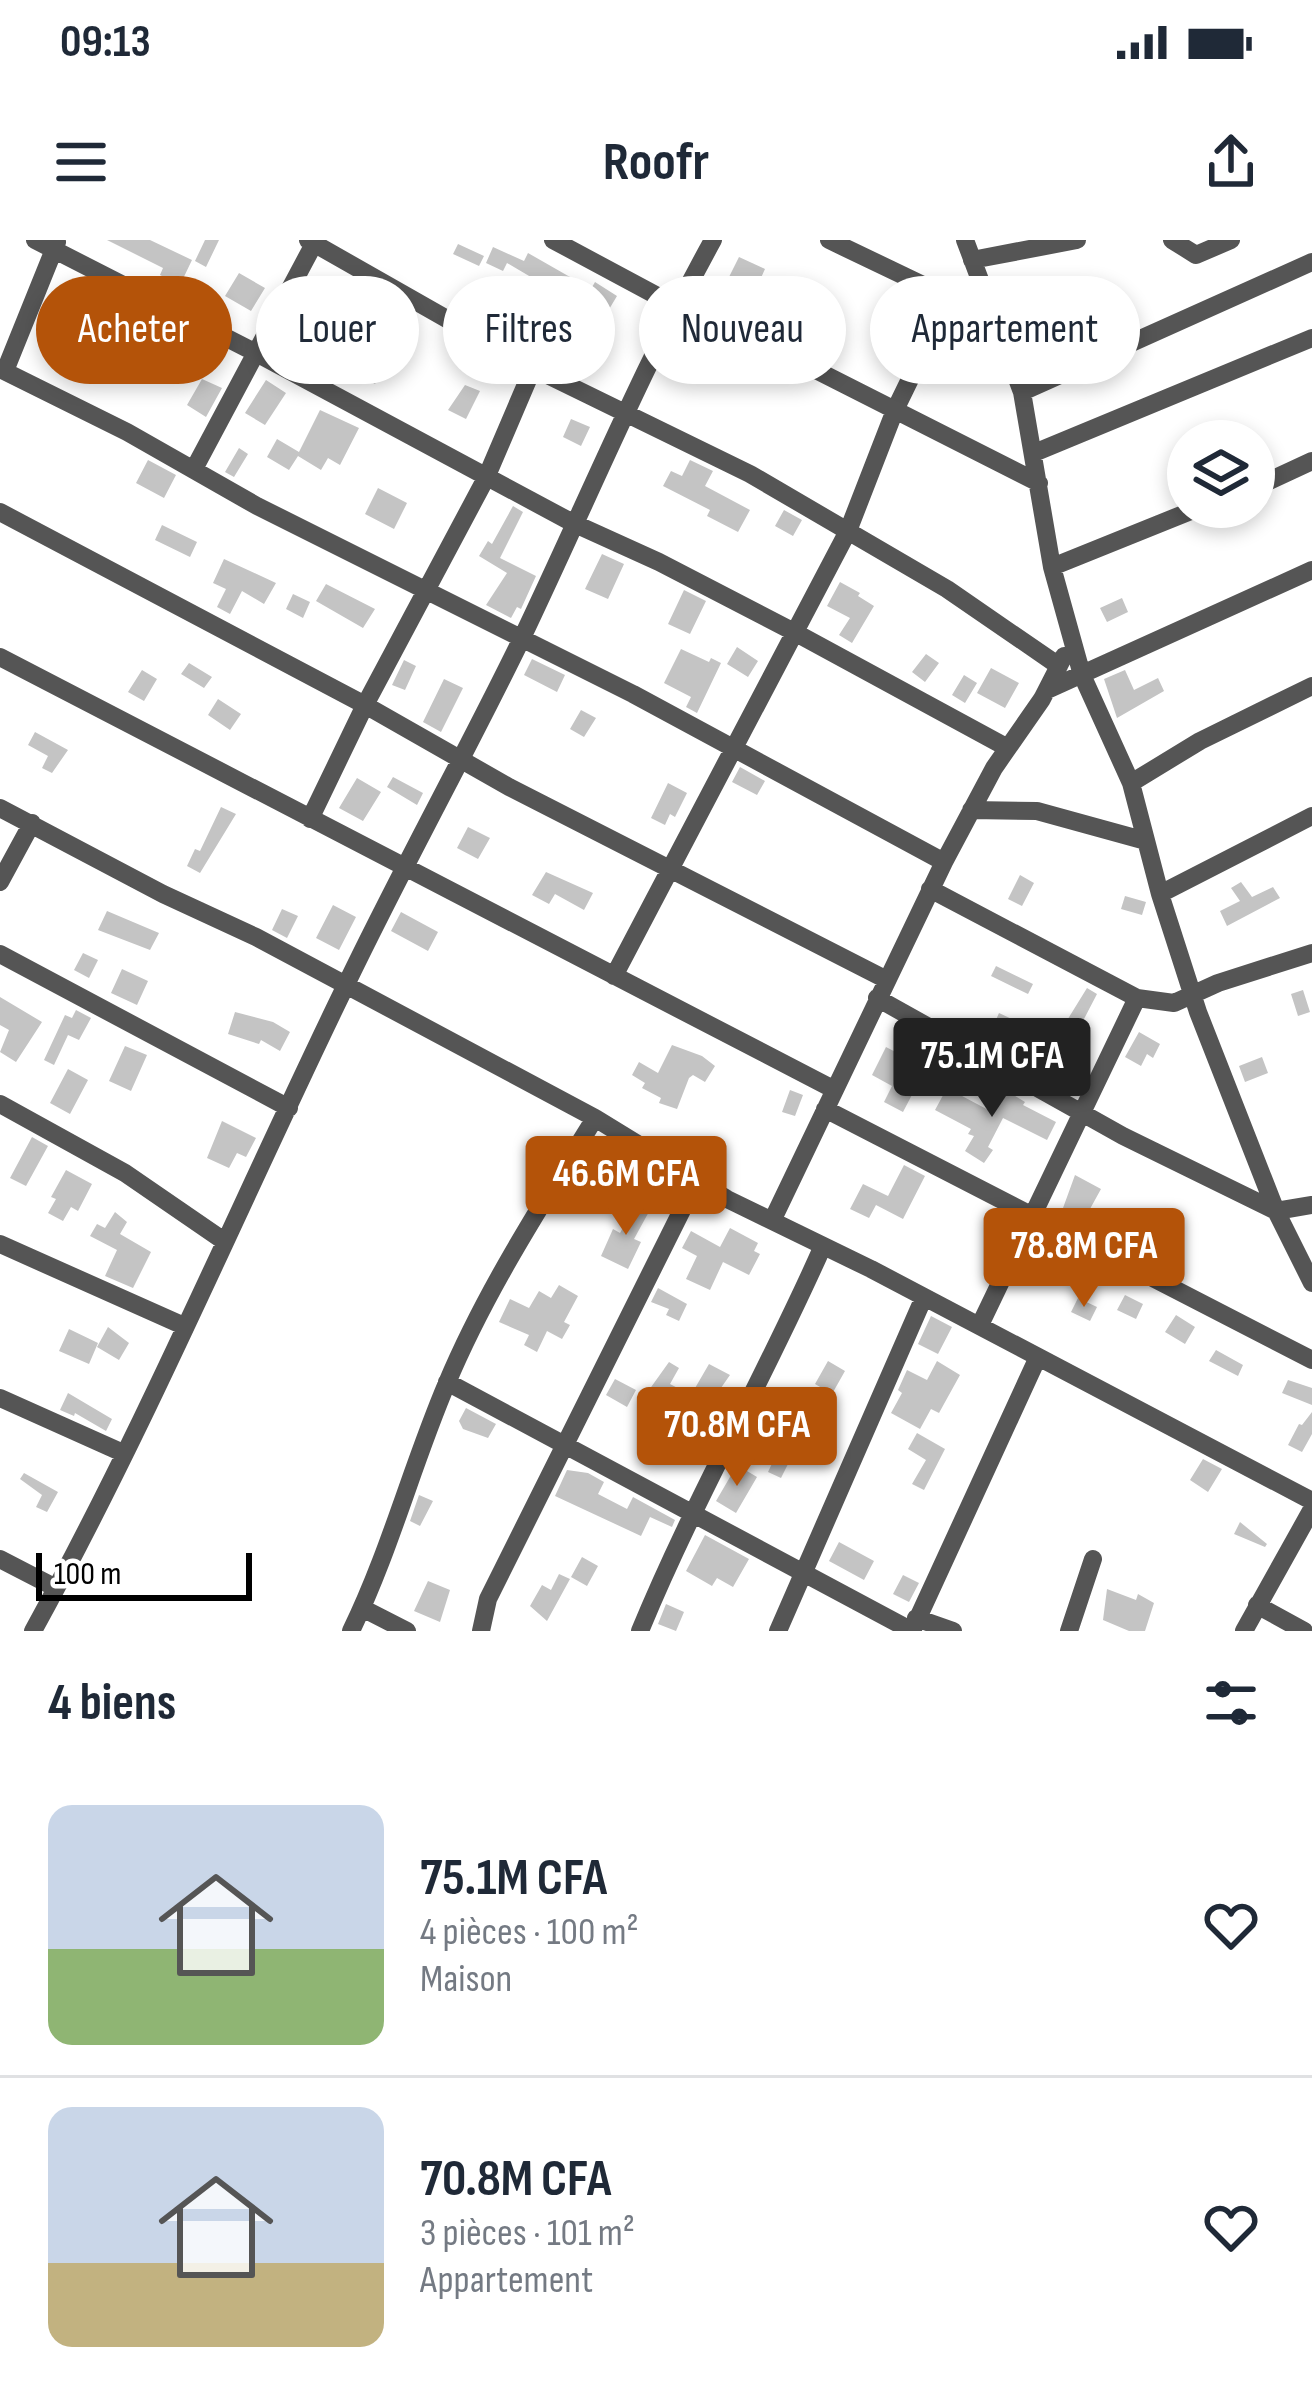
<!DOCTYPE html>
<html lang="fr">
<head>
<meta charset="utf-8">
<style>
  :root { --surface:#fff; --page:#f6f6f7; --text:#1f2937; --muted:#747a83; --line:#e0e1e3; --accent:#b45309 }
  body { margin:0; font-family:"Sofia Sans Condensed",sans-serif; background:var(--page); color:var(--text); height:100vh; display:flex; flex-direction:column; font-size:45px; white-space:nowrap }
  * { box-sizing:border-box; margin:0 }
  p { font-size:39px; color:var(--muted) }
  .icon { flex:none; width:66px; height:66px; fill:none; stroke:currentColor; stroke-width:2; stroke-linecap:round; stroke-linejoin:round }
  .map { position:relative; height:1391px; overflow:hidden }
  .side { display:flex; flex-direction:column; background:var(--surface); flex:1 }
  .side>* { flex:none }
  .top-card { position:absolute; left:36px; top:36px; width:1242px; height:108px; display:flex; gap:24px }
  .buttons { position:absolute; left:1167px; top:180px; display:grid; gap:24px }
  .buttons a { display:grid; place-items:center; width:108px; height:108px; border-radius:50%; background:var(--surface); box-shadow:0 6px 18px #0003; font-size:60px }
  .scale { position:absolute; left:36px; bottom:30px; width:216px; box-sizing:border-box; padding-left:12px; border:6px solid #000; border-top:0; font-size:33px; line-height:42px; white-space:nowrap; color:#000; -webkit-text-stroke:9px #fff; paint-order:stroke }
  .price { position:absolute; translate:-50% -102px; padding:0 27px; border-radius:12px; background:var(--accent); color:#fff; font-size:39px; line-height:78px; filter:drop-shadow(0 3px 6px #0008) }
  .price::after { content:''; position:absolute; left:50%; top:72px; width:36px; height:27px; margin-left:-18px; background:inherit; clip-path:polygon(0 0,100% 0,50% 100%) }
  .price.on { background:#222; color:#fff }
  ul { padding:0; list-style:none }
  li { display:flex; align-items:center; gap:36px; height:300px; padding:0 48px }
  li+li { border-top:3px solid var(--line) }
  li span { display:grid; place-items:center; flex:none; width:336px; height:240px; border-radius:24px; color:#555 }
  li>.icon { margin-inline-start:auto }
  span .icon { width:144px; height:144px; fill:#fffc; stroke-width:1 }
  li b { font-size:51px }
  h2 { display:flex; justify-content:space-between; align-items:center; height:144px; padding:0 48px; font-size:51px }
  .tag { padding:0 42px; border-radius:54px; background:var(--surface); box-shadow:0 6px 18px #0003; font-size:42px; line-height:108px }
  .tag.on { background:var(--accent); color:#fff }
  .status { display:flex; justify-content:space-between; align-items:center; height:84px; padding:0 60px; background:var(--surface); direction:ltr }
  .status svg { height:33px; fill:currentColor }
  header { display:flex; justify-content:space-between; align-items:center; height:156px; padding:0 48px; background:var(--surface); font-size:54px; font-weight:700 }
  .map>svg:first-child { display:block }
  .building { fill:#c4c4c4 }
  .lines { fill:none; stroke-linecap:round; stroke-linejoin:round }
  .minor { stroke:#555; stroke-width:18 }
</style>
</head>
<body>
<div class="status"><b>09:13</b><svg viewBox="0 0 49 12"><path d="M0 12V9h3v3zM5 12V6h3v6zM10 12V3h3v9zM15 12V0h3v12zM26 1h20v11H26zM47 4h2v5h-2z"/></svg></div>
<header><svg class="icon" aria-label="menu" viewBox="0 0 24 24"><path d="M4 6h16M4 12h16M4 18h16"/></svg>Roofr<svg class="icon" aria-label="share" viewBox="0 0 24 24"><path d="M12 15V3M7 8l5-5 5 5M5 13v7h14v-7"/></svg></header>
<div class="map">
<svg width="1312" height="1391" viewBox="0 0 1312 1391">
  <rect width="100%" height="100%" fill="#fff"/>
  <path class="building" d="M107,0H150L192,20L180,45L160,35L163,28Z
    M205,0H219L206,27L195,21Z
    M458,4L484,16L479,26L453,14Z
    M493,7L524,21L528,13L591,49L595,42L617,56L599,86L593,82L576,104L560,96L574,77L554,66L529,110L514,102L546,46L507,23L503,31L486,23Z
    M739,17L765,29L755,51L728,39Z
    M239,33L265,48L251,71L225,56Z
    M392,63L405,71L387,108L393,111L375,144L352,132Z
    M293,71L319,82L312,96L318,98L308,119L286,109L296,87L287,83Z
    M68,88L99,104L92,117L61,101Z
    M202,139L222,148L206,177L187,165Z
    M266,140L286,153L265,185L245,173Z
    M465,145L480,151L466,179L448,170Z
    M320,170L359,188L340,225L328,218L321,230L298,216L289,230L267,217L277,199L299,212Z
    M571,179L590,187L581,206L563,197Z
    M239,208L248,214L234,237L225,232Z
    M148,220L176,235L164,258L136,243Z
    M690,220L713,231L705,246L750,270L738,292L707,276L710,270L663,246L671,231L682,236Z
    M378,248L407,263L394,289L365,274Z
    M513,266L523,272L500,318L536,336L521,369L517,367L511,378L486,365L507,333L479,316L488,301L492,304Z
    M784,270L802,280L793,296L775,286Z
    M162,285L197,302L190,317L155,300Z
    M602,314L624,324L608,359L585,349Z
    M224,319L276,343L264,364L242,351L230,374L217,367L226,349L213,343Z
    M840,342L860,353L858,356L874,366L852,403L839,395L850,378L827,366Z
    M326,344L375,369L363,388L316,361Z
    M684,350L706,361L690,394L668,384Z
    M293,354L310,362L303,378L286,369Z
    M1122,358L1128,372L1107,382L1100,368Z
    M737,407L758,421L748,437L727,424Z
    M681,409L709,422L711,418L721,423L697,473L686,467L691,457L664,443Z
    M926,414L939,423L925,442L912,432Z
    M532,419L565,435L557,452L524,435Z
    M404,420L416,426L405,450L392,445Z
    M189,423L212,437L204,448L181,434Z
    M991,428L1019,443L1005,468L977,453Z
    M142,430L157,439L144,461L128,452Z
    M1125,430L1134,450L1158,438L1164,451L1117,478L1104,439Z
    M964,435L977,443L965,463L952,455Z
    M444,439L463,448L441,492L423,482Z
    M218,459L241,474L230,490L208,475Z
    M581,470L596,478L584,497L570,489Z
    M35,492L68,510L52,533L42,528L48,516L28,505Z
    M740,527L765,541L757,555L732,542Z
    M393,537L423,553L417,565L387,547Z
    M357,538L381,552L363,581L339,568Z
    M668,543L687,553L675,577L670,574L665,585L651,578Z
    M221,567L236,574L200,633L187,626L195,609L200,611Z
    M468,587L490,598L478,619L457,608Z
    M546,632L593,653L584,670L555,654L549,664L532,655Z
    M1020,635L1034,643L1022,666L1008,659Z
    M1241,642L1252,657L1273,647L1280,658L1227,686L1220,671L1240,661L1231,648Z
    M1125,656L1146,662L1142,675L1121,669Z
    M333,665L356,677L339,710L316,698Z
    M282,669L298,676L287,698L272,690Z
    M107,671L159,693L150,710L98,690Z
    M401,672L438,692L428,711L391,691Z
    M83,713L98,720L89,738L74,730Z
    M996,726L1033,744L1028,754L991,736Z
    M122,729L148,741L137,765L111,753Z
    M1087,748L1097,754L1072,802L1058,795Z
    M1303,750L1310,772L1298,776L1291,754Z
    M0,757L42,782L16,822L0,812L9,790L0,785Z
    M76,770L91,778L79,800L68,795L54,825L44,820L65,775L72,778Z
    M235,772L273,782L290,792L280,811L261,800L259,804L228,794Z
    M999,773L1016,781L1008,799L991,791Z
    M1139,792L1160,804L1153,818L1147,814L1141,826L1125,817Z
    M672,805L702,816L715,826L705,842L693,835L689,838L677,869L659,863L661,858L642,848L645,843L632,835L639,822L658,833Z
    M125,806L147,815L131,851L109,841Z
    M886,807L926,828L903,872L884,862L892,846L872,835Z
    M1262,817L1268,833L1245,842L1239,826Z
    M68,829L88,840L70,874L50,863Z
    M947,848L994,873L1007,851L1025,862L1023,865L1056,882L1047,900L1003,878L988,907L993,910L984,923L965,911L974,896L968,894L971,889L935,870Z
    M790,850L803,855L795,876L782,872Z
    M222,881L256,898L246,917L237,913L229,928L207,918Z
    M32,897L48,906L26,946L10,938Z
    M624,912L650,927L643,940L617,928Z
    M904,925L925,936L903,979L876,965L869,978L850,969L863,944L888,956Z
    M66,930L92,944L78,971L71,967L63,981L48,973L56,959L51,957Z
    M1075,935L1101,949L1085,978L1063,968Z
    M638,961L651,968L634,999L641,1002L628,1029L601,1016L613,989L620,993Z
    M115,972L127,982L120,994L151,1012L133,1048L105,1036L117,1010L90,996L97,984L105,988Z
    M730,988L758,1003L754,1011L760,1014L749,1035L723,1022L710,1050L686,1039L697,1016L682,1008L691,991L720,1007Z
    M559,1045L578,1056L564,1082L570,1085L562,1099L547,1091L537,1112L524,1105L529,1095L499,1082L510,1059L529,1068L539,1051L551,1058Z
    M658,1048L687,1064L679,1081L666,1075L669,1069L651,1062Z
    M1125,1055L1143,1064L1136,1079L1117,1070Z
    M1078,1058L1097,1067L1090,1081L1071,1072Z
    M1176,1075L1195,1087L1185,1104L1165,1092Z
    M931,1076L952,1087L938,1114L918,1104Z
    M108,1087L129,1103L119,1120L97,1107Z
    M69,1089L98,1103L89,1124L59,1111Z
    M1216,1110L1243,1125L1238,1136L1209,1121Z
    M828,1121L845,1131L832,1154L815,1144Z
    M937,1121L960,1135L939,1173L931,1169L920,1189L891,1173L902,1153L898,1150L907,1130L927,1140Z
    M669,1122L679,1128L670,1144L691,1155L709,1124L730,1135L716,1155L720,1157L713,1170L705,1166L698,1178L675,1165L673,1169L644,1157Z
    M615,1139L636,1150L627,1167L606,1155Z
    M1288,1140L1312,1148V1165L1282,1153Z
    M778,1148L796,1158L786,1174L793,1178L775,1213L761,1207L778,1169L769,1164Z
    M68,1153L112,1179L106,1191L75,1173L74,1176L60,1170Z
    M466,1168L496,1184L488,1198L463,1189L459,1181Z
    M1312,1172V1194L1302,1212L1288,1205L1299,1184L1302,1185Z
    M917,1193L945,1209L924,1250L912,1244L926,1220L908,1209Z
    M778,1211L791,1218L781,1238L768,1232Z
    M1203,1219L1222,1229L1208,1252L1190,1240Z
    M737,1225L757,1237L736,1273L716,1261Z
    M567,1230L588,1233L604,1242L598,1254L627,1269L633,1257L675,1280L672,1287L650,1277L641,1296L555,1256Z
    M24,1233L58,1252L47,1272L36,1267L42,1255L20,1239Z
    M419,1255L433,1261L420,1286L410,1281Z
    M1240,1282L1267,1304L1265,1307L1234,1294Z
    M705,1295L749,1319L733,1347L717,1338L712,1346L686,1331Z
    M839,1302L874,1321L864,1340L829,1321Z
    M582,1317L598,1326L587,1346L571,1337Z
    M559,1334L570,1339L547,1381L530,1366L542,1345L551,1350Z
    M903,1335L919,1343L909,1362L893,1354Z
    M428,1341L450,1350L440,1382L414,1371Z
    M1107,1349L1136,1360L1138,1354L1154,1363L1145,1391H1129L1103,1380Z
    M666,1364L684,1372L676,1391L658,1384Z"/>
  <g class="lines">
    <path class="minor" d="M35,0L258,114L573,283L659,322L796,393L1006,507
      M308,0L533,128L750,234L947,349L1059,426
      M553,0L676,66L802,123L1039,243
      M829,0L994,79
      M965,0L1022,152L1052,327L1082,435L1131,543L1160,654L1198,772L1276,971L1312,1043
      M1172,0L1196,15L1231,0
      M972,20L1077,0
      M0,129L127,192L257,266L633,454L944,622
      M5,131L57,2
      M1022,152L1312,22
      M1034,213L1312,98
      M194,229L316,0
      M1254,248L1312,221
      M0,272L365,465L509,547L885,739
      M1052,327L1201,267
      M0,417L833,849
      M1047,450L1312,330
      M1131,543L1200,501L1312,446
      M0,568L163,654L256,697L595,878L727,959L871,1029L1312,1261
      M971,570L1037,571L1146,601
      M310,579L365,465L486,238L533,128
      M0,642L32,583
      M930,649L1137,758L1174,763L1218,743L1312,713
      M1160,654L1312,576
      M0,714L289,868
      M614,736L848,291L895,170L949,59
      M877,758L1123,896L1276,971L1312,965
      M0,864L125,933L224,1001
      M825,869L1312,1120
      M772,981L944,622L994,528L1042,459L1064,416
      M0,1004L184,1086
      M980,1085L1137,758
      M447,1142L912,1391
      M0,1158L123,1213
      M0,1319L56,1348
      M1257,1365L1304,1391
      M362,1368L407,1391
      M916,1378L953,1391
      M33,1391C148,1182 241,961 345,747C401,630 464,517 521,400C585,266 641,130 713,0
      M351,1391C390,1311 412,1225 447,1143C486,1050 542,964 595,878
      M481,1391L488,1359L696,942
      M640,1391C694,1260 765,1137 822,1008
      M778,1391L924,1057
      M912,1391L1038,1117
      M1069,1391L1093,1319
      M1244,1391L1312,1269"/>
  </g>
</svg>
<div class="buttons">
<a><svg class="icon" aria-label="layers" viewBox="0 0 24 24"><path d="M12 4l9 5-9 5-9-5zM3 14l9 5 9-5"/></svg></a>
</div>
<div class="scale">100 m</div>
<b class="price on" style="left:992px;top:880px">75.1M CFA</b>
<b class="price" style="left:626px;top:998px">46.6M CFA</b>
<b class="price" style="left:1084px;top:1070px">78.8M CFA</b>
<b class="price" style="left:737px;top:1249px">70.8M CFA</b>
<div class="top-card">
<a class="tag on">Acheter</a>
<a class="tag">Louer</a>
<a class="tag">Filtres</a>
<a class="tag">Nouveau</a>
<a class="tag">Appartement</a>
</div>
</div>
<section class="side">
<h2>4 biens<svg class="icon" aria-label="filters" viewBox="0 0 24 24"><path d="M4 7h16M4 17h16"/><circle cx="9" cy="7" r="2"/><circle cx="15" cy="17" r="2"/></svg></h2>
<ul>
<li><span style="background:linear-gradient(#c9d6e8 60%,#8fb573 0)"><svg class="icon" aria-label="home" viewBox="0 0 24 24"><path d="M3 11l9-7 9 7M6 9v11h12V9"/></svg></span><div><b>75.1M CFA</b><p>4 pièces · 100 m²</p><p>Maison</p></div><svg class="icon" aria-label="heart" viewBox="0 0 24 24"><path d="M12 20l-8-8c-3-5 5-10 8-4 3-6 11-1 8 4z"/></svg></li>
<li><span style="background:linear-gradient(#c9d6e8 65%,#c2b280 0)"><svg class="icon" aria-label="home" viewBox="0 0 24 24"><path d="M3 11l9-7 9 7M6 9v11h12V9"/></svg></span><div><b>70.8M CFA</b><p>3 pièces · 101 m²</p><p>Appartement</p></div><svg class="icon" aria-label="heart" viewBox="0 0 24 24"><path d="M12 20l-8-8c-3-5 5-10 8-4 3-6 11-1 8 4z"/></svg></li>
</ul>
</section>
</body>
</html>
